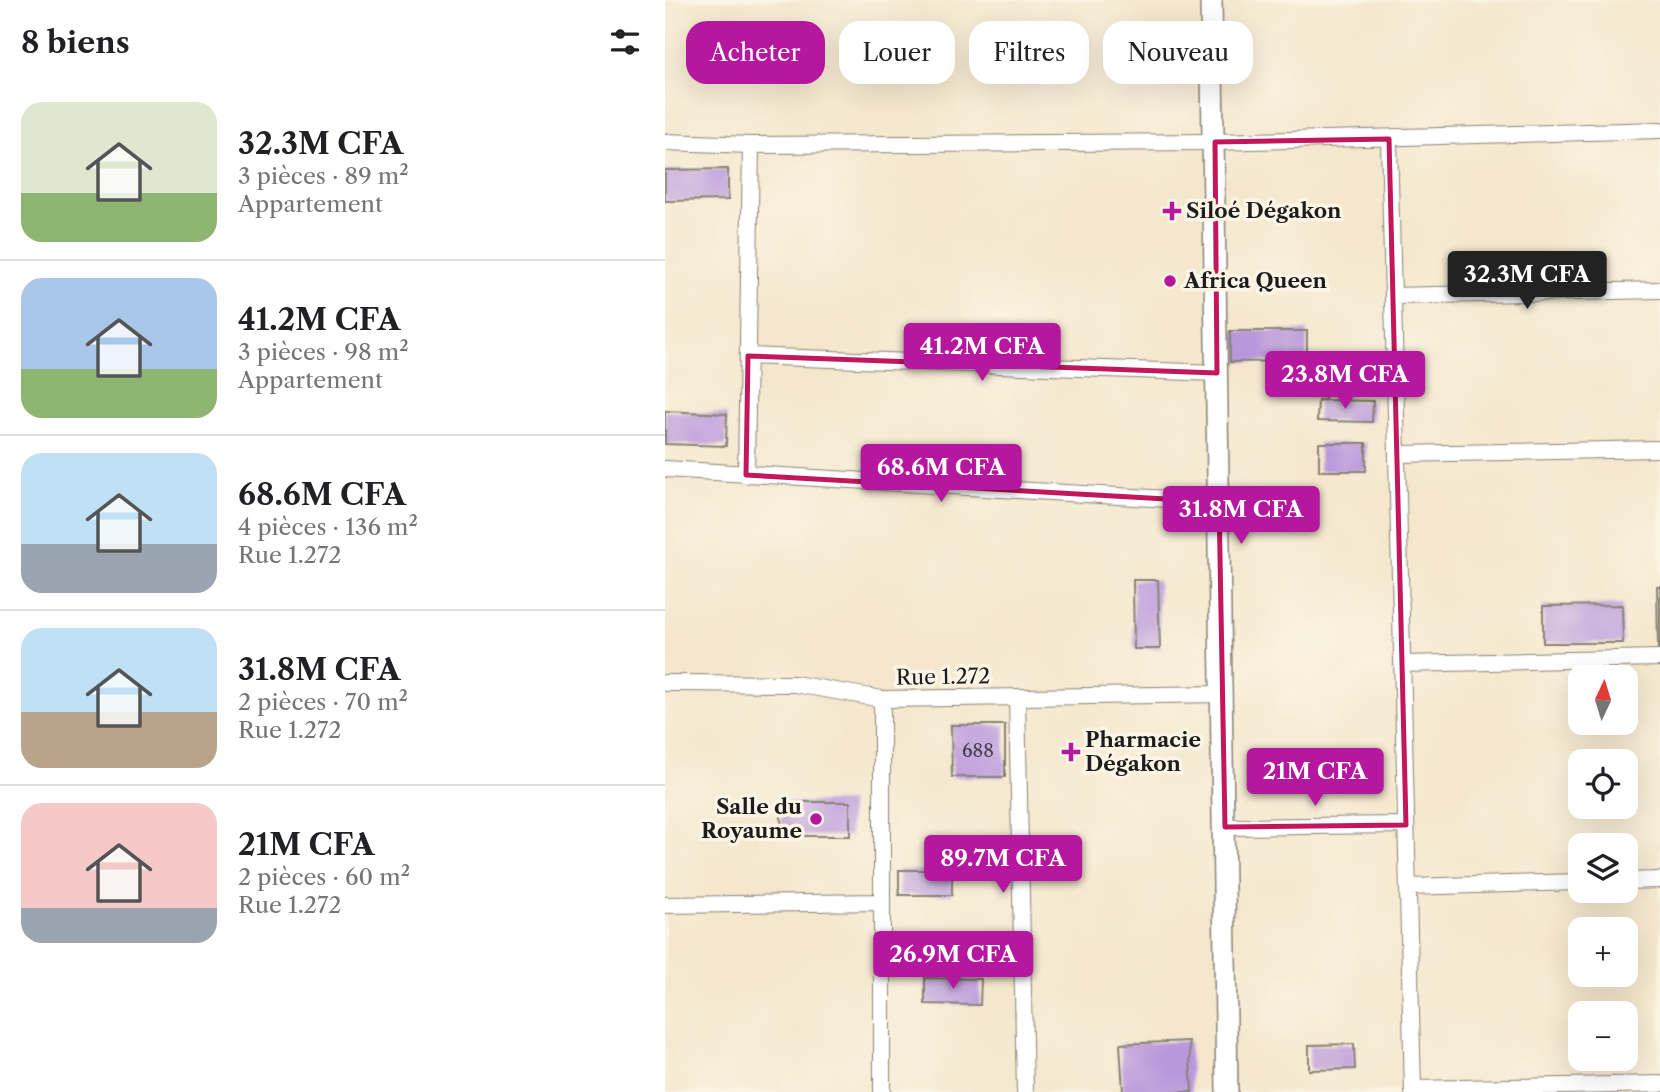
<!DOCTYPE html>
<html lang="fr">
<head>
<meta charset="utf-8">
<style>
  :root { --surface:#fff; --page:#f2f2f2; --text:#202124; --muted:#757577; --line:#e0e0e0; --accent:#b5179e }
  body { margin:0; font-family:"Libre Caslon Text",serif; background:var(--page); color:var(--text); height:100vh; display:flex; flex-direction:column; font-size:26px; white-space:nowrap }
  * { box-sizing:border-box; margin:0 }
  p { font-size:23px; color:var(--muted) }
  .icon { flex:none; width:38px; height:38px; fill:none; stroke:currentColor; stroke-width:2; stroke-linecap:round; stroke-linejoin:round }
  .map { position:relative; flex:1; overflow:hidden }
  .details { display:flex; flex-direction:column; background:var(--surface); width:665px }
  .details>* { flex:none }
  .banner { position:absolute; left:21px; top:21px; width:665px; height:63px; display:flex; gap:14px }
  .needle { width:46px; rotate:4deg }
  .buttons { position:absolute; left:903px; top:665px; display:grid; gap:14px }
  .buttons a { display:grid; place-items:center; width:70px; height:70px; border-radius:14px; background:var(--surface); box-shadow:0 7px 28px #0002; font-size:35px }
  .price { position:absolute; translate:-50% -60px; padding:0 16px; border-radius:7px; background:var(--accent); color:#fff; font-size:23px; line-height:46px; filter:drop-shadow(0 2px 4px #0008) }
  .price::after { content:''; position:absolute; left:50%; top:42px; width:21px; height:16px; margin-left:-10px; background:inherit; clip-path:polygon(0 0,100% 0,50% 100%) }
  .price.active { background:#222; color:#fff }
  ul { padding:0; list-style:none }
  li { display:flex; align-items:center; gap:21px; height:175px; padding:0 21px }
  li+li { border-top:2px solid var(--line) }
  li span { display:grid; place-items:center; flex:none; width:196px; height:140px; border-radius:21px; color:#555 }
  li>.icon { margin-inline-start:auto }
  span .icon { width:84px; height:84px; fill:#fffc; stroke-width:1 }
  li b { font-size:30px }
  h2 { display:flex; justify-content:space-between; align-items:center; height:84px; padding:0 21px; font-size:30px }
  .chip { padding:0 24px; border-radius:21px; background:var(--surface); box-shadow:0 7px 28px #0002; font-size:24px; line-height:63px }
  .chip.active { background:var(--accent); color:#fff }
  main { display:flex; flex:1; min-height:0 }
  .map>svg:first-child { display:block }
  .building { fill:#b898db }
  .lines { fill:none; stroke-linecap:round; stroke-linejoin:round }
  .minor-casing { stroke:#888274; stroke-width:18 }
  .tertiary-casing { stroke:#888274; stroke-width:24 }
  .minor { stroke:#fff; stroke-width:16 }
  .tertiary { stroke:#fff; stroke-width:21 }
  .marked { fill:none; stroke:#c2185b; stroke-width:5; stroke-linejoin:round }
  .poi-dot { fill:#b5179e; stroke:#fcf5e5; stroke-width:2.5 }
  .labels { text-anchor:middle; stroke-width:7; stroke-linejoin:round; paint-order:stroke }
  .number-label { font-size:18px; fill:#433b4c }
  .poi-label { font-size:21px; font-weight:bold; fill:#1c1c1c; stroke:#fcf5e5; text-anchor:start }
  .street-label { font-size:21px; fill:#1c1c1c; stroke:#fcf5e5 }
</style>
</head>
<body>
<main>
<section class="details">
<h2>8 biens<svg class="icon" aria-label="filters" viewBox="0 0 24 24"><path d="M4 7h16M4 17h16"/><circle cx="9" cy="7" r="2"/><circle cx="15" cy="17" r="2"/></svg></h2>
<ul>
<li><span style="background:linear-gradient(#dfe7d0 65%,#8fb573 0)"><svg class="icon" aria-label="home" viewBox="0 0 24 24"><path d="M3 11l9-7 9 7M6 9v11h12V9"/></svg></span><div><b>32.3M CFA</b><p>3 pièces · 89 m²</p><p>Appartement</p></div></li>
<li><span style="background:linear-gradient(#a9c7e8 65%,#8fb573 0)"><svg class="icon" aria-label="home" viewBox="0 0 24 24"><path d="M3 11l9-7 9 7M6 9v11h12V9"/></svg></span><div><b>41.2M CFA</b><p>3 pièces · 98 m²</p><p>Appartement</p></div></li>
<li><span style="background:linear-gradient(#bfe0f5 65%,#9aa5b1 0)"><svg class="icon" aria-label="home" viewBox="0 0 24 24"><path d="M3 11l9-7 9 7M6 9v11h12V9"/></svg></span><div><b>68.6M CFA</b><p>4 pièces · 136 m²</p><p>Rue 1.272</p></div></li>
<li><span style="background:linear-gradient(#bfe0f5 60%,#b9a48a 0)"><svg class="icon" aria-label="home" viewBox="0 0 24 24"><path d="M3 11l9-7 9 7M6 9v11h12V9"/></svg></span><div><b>31.8M CFA</b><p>2 pièces · 70 m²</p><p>Rue 1.272</p></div></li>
<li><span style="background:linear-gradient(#f6c9c9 75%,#9aa5b1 0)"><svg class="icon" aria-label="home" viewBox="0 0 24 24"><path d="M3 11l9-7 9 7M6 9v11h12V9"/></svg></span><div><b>21M CFA</b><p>2 pièces · 60 m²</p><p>Rue 1.272</p></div></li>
</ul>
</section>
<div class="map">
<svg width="995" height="1092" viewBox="0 0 995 1092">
  <rect width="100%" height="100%" fill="#fcf5e5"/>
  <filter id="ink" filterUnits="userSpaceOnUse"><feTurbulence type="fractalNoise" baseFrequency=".0143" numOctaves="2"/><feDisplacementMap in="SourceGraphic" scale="14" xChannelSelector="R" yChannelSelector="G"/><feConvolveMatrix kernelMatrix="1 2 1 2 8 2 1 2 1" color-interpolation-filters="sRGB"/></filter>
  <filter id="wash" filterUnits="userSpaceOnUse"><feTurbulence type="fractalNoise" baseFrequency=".00686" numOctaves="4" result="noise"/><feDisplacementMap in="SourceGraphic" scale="28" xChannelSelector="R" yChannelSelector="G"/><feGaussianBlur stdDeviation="1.57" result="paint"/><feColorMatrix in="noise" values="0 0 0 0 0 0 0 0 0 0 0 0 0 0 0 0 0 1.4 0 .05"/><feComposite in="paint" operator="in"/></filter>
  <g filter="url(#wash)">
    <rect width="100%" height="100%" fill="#f4e7cd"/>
    <g id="blocks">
      <path class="building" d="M63,169V200L0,201V170Z
        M565,331H642V361L565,362Z
        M681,360H721V385H681Z
        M634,363L661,364V397L634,396Z
        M653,400L708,401L707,422L652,421Z
        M0,411L62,414L61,446L0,444Z
        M654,443H701V471H654Z
        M468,580H493L495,649H469Z
        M992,586H995V649H993Z
        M957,605L958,643H878V606Z
        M286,725H340V777H287Z
        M116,802H185V836H116Z
        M234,870H287V895H234Z
        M260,978L316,979L315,1005L260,1004Z
        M524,1041L527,1092H458L455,1044Z
        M689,1044L690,1069L644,1070V1045Z"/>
    </g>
  </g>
  <g filter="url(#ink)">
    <use href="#blocks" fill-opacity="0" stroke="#888274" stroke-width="2"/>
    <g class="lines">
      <defs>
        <path id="minor" d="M724,139L748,1092
          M0,142L86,145L550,142L995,130
          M728,296L995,290
          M83,356L552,373
          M732,454L995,449
          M0,469L554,502
          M81,475L86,145
          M737,664L995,658
          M0,683L130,684L217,699L558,694
          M352,697L360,1092
          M217,699V1092
          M560,827L741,825
          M961,881L995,880
          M743,887L915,882
          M0,905L217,902
          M748,1089L995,1084"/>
        <path id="tertiary" d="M546,0L562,1092"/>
      </defs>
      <use href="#minor" class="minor-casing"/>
      <use href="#tertiary" class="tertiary-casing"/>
      <use href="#minor" class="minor"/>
      <use href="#tertiary" class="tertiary"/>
    </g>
  </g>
  <path class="marked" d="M724,139L741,825L560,827L554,502L81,475L83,356L552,373L550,142Z"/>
  <g class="poi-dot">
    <path d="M503.5 200.5h7v7h7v7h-7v7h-7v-7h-7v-7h7z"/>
    <circle cx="505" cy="281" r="7"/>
    <path d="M402.5 741.5h7v7h7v7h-7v7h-7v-7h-7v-7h7z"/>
    <circle cx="151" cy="819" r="7"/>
  </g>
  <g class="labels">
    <g class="number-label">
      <text x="313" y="757">688</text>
    </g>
    <g class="poi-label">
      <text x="521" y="218">Siloé Dégakon</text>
      <text x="519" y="288">Africa Queen</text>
      <text x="420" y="747">Pharmacie<tspan x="420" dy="24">Dégakon</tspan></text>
      <text x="137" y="814" text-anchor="end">Salle du<tspan x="137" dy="24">Royaume</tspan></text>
    </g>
    <g class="street-label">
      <text transform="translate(278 677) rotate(-1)" y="7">Rue 1.272</text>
    </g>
  </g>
</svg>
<div class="buttons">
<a><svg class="needle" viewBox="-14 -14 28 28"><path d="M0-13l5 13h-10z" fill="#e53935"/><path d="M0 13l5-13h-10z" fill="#757577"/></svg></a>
<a><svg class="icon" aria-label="locate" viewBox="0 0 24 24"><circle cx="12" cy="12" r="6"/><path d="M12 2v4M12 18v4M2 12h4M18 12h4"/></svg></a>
<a><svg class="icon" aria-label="layers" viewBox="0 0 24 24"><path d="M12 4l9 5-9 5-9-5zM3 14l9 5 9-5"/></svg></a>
<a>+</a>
<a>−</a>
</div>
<b class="price active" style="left:862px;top:311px">32.3M CFA</b>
<b class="price" style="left:317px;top:383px">41.2M CFA</b>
<b class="price" style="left:680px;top:411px">23.8M CFA</b>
<b class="price" style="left:276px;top:504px">68.6M CFA</b>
<b class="price" style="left:576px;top:546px">31.8M CFA</b>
<b class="price" style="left:650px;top:808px">21M CFA</b>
<b class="price" style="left:338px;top:895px">89.7M CFA</b>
<b class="price" style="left:288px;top:991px">26.9M CFA</b>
<div class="banner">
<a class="chip active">Acheter</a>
<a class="chip">Louer</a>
<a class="chip">Filtres</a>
<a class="chip">Nouveau</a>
</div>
</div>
</main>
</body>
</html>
